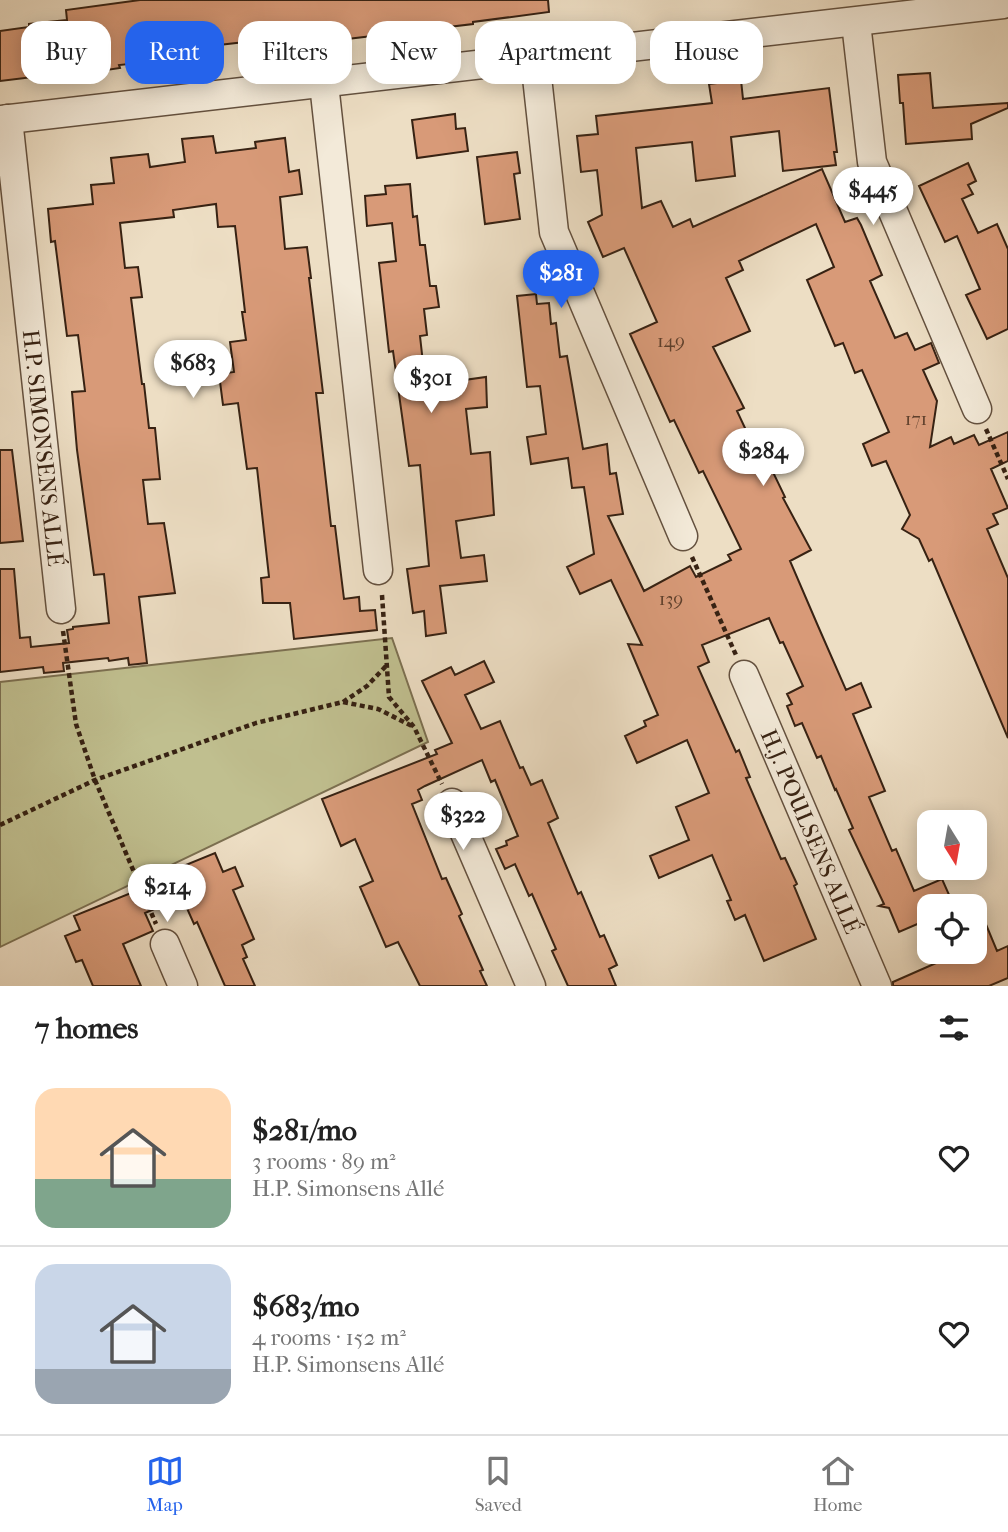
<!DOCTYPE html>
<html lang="en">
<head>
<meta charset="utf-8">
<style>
  :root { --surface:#fff; --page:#f2f2f2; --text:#222; --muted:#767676; --line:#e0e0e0; --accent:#2563eb }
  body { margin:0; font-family:"IM FELL French Canon",serif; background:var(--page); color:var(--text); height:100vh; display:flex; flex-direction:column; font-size:26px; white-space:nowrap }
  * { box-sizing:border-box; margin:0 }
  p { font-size:23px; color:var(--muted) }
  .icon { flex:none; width:38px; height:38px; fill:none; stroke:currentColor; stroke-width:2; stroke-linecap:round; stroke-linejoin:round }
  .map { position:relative; height:986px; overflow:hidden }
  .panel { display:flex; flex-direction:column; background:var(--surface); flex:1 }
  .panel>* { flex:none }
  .banner { position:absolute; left:21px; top:21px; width:966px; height:63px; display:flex; gap:14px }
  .needle { width:46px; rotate:169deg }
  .fabs { position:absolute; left:917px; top:810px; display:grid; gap:14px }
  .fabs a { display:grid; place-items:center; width:70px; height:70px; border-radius:14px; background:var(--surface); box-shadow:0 4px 18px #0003; font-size:35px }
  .price { position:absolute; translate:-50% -60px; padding:0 16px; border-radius:24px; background:#fff; color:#222; font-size:23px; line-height:46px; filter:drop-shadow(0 2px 4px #0008) }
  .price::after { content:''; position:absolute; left:50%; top:42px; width:21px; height:16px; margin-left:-10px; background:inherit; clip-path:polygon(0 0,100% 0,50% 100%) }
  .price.selected { background:var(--accent); color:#fff }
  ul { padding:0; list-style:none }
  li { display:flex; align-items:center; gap:21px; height:175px; padding:0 35px }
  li+li { border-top:2px solid var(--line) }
  li span { display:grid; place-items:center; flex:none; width:196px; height:140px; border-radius:21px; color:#555 }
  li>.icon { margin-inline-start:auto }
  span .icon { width:84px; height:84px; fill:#fffc; stroke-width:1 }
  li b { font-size:30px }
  h2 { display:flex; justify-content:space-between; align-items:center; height:84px; padding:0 35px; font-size:30px }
  .pill { padding:0 24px; border-radius:21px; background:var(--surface); box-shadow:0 4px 18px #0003; font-size:24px; line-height:63px }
  .pill.selected { background:var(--accent); color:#fff }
  .menu { display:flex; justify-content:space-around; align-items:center; height:98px; border-top:2px solid var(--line); background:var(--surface); font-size:19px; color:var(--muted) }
  .menu a { display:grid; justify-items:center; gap:4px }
  .menu .selected { color:var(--accent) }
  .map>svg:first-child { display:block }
  .green { fill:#c0bf8f; stroke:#7c7051; stroke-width:2 }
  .building { fill:#d89a78; stroke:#372213; stroke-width:2 }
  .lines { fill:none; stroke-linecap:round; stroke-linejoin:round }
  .street-casing { stroke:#64513f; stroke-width:31 }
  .path { stroke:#372213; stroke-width:4.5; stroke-dasharray:5 3.5; stroke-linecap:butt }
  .street { stroke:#f3ead9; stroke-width:28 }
  .labels { text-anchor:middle; stroke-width:5; stroke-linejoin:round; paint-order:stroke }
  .number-label { font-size:19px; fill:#5f402c }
  .street-label { font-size:23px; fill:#372213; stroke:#f3ead9 }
</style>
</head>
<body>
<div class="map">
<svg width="1008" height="986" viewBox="0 0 1008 986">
  <rect width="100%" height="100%" fill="#eddec4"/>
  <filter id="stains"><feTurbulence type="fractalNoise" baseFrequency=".00286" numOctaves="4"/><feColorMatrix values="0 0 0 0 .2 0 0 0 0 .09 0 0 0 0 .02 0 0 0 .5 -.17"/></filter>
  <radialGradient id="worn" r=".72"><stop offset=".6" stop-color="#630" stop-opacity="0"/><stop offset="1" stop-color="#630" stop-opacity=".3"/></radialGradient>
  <path class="green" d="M392,638L428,742L0,947V682Z"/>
  <path class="building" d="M140,0H548L549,12L473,22V24L322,42L272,46L271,39L184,49L185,58L119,65L120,68L100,71L99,69L0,81V31L29,27V24L67,20L66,10Z
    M930,73L933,108L1008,103V108L971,124L972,139L906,144L903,103H900L898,75Z
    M741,80L743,99L829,88L837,152H834L836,165L783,171L779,131L731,137L735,176L696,181L692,142L636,148L642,208L661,201L673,227L690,219L693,227L822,169L845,222L857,218L861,225L882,275L870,281L895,338L907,333L915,350L931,343L939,363L923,370L937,401L930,447L951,437L954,444L974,435L979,445L1008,432V461L991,469L1008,508L993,514L998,524L987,529L1008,578V738L932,559L929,561L919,539L902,529L910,515L886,461L872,466L863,444L889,432L862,370L855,373L843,343L835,346L807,280L834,267L816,224L739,261L743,270L726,278L750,331L713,347L744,408L737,411L766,473L772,470L785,497L783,498L811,550L790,561L818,626L846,690L861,683L871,707L853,714L885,791L869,797L892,851L896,849L914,891L942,879L954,906H929V919L899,932L889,908L879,906L884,904L849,830L853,828L836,789L835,790L821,756L817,758L802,723L795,726L787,706L792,704L787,694L803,686L783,642L780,643L769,618L702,645L709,662L698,667L736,752L739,750L750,777L746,778L781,859L785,858L797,884L794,886L816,939L764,961L745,915L735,920L727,901L731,900L712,855L659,878L650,856L689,840L676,807L709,793L687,740L637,763L625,736L646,726L644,721L658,715L628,644L642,645L611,580L580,594L567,567L594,554L584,487L572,488L568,458L531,464L527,437L546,434L540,386L527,387L517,296L536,294L537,304L549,303L551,324L556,323L560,357L567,356L583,449L607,444L610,474L616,473L623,514L608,516L644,591L690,566L696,577L731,560L728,555L741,549L703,471L699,473L674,420L670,422L630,334L657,322L624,248L603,257L588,222L602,215L597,170L581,172L577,136L598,134L596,116L712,103L709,84Z
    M455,114L456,129L465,128L468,151L417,158L412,120Z
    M213,136L216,153L256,148L255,142L285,138L289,172L299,170L302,194L280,197L285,249L307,247L311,278H309L323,393H316L331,526H335L344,599L359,597L360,611L375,610L377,630L294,639L290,603H263L261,578L269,577L257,468L247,469L238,403L223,405L219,374L234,372L230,342L246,340L242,312H245L235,226L218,227L216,204L173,210L174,217L120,223L125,268L138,267L142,297L131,298L142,384H144L149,428H155L160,479L143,480L148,524L164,523L175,593L139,597L147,663L129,665L128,658L109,661L108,658L63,663L64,671L44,673L43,667L0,672V569H14L20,638L30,637L31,647L69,643L67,630L73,629V627L109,623L104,574L94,575L77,450L72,392L85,391L78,335L67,336L55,241L51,242L48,209L93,204L91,185L114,183L111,158L148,154L150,167L185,162L182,139Z
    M517,152L520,173L514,174L520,219L485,224L477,157Z
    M968,163L976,181L968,185L973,194L962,199L978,233L997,224L1008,249V329L987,339L966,295L980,289L957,236L945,242L919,186Z
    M410,184L413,217L417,216L420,245H425L430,286H436L439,307L424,309L427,335L420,336L424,372L463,370L464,380L486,377L487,407L466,409L471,454L490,452L494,515L456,521L461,558L484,555L487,581L440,586L446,633L426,636L424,611L413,613L407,569L429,566L420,465L409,466L393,351L389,352L379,263L396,261L392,223L367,226L365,196L386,194L385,186Z
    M0,450H12L23,541L0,543Z
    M484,661L494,682L465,695L481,729L500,721L520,768L523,767L531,785L542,780L558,818L548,823L578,894L581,892L600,937L604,935L617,965L609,969L616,986H568L552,951L556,949L532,894L529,896L515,864L505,869L496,849L507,845L506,841L518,836L495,780L491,782L482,760L425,786L418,790L422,800L412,804L442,879L446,878L462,914L459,916L483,970L480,971L487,986H420L398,942L386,947L360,887L373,881L355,839L341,846L322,799L437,754L435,750L452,743L422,681L451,667L455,675Z
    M215,853L223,872L235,867L243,886L233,890L254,939L242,945L247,957L243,959L255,986H225L197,922L194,924L182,897L145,913L153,931L123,944L141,986H93L82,960L76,962L65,936L80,930L74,916L146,887L144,882Z
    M975,898L997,951L1008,946V978L989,986H893V982L961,952H975Z"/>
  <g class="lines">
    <defs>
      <g id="street">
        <path d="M856,23L872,162L977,409"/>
        <path d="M535,59L554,232L683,536"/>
        <path d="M324,84L378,570"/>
        <path id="s1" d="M8,119L61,609"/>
        <path d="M0,120L1003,4"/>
        <path id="s2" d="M744,675L877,986"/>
        <path d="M452,803L531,986"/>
        <path d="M165,944L183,986"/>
      </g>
    </defs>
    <use href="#street" class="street-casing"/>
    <path class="path" d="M986,429L1008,479
      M692,557L736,655
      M382,595L389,697L414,727L442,784
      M63,631L76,724L95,780L156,924
      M343,702L367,686L386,666
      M0,825L95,780L256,723L343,702L378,709L414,727"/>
    <use href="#street" class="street"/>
  </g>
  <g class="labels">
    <g class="number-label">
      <text x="671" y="347">149</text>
      <text x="916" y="425">171</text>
      <text x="671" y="605">139</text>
    </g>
    <g class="street-label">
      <text dy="8" stroke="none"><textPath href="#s1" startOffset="331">H.P. SIMONSENS ALLÉ</textPath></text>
      <text dy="8" stroke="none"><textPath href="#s2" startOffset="170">H.J. POULSENS ALLÉ</textPath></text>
    </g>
  </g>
  <rect width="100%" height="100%" filter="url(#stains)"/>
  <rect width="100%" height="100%" fill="url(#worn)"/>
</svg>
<div class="fabs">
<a><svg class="needle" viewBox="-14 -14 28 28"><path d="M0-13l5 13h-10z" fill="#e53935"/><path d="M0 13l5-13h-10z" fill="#767676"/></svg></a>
<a><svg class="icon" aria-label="locate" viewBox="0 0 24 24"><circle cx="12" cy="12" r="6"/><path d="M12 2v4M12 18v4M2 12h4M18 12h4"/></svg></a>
</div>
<b class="price" style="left:873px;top:227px">$445</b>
<b class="price selected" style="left:561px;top:310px">$281</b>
<b class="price" style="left:193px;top:400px">$683</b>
<b class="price" style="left:431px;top:415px">$301</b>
<b class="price" style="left:763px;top:488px">$284</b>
<b class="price" style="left:463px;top:852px">$322</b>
<b class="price" style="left:167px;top:924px">$214</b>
<div class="banner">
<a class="pill">Buy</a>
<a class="pill selected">Rent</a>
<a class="pill">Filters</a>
<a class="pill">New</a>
<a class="pill">Apartment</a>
<a class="pill">House</a>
</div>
</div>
<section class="panel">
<h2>7 homes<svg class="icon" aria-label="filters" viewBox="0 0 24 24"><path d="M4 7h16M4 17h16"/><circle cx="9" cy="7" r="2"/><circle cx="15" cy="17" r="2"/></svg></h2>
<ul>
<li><span style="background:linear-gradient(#ffd9b3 65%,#7fa58c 0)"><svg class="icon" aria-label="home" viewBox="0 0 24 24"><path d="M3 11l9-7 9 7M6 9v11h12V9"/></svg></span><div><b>$281/mo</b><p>3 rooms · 89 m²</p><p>H.P. Simonsens Allé</p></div><svg class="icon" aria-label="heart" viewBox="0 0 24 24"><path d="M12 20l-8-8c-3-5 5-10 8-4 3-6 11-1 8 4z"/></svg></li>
<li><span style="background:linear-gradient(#c9d6e8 75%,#9aa5b1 0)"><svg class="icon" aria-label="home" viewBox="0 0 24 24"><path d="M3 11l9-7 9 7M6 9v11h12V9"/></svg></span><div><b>$683/mo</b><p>4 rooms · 152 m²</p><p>H.P. Simonsens Allé</p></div><svg class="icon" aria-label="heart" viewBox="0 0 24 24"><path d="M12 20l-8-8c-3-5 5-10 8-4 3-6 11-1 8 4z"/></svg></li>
</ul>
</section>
<nav class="menu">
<a class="selected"><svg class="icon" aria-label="map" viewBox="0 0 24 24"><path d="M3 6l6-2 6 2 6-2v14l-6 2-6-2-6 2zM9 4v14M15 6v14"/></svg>Map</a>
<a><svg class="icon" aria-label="saved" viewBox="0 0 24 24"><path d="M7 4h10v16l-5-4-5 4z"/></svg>Saved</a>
<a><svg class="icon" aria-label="home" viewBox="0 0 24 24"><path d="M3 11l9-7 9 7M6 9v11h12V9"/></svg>Home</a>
</nav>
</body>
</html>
